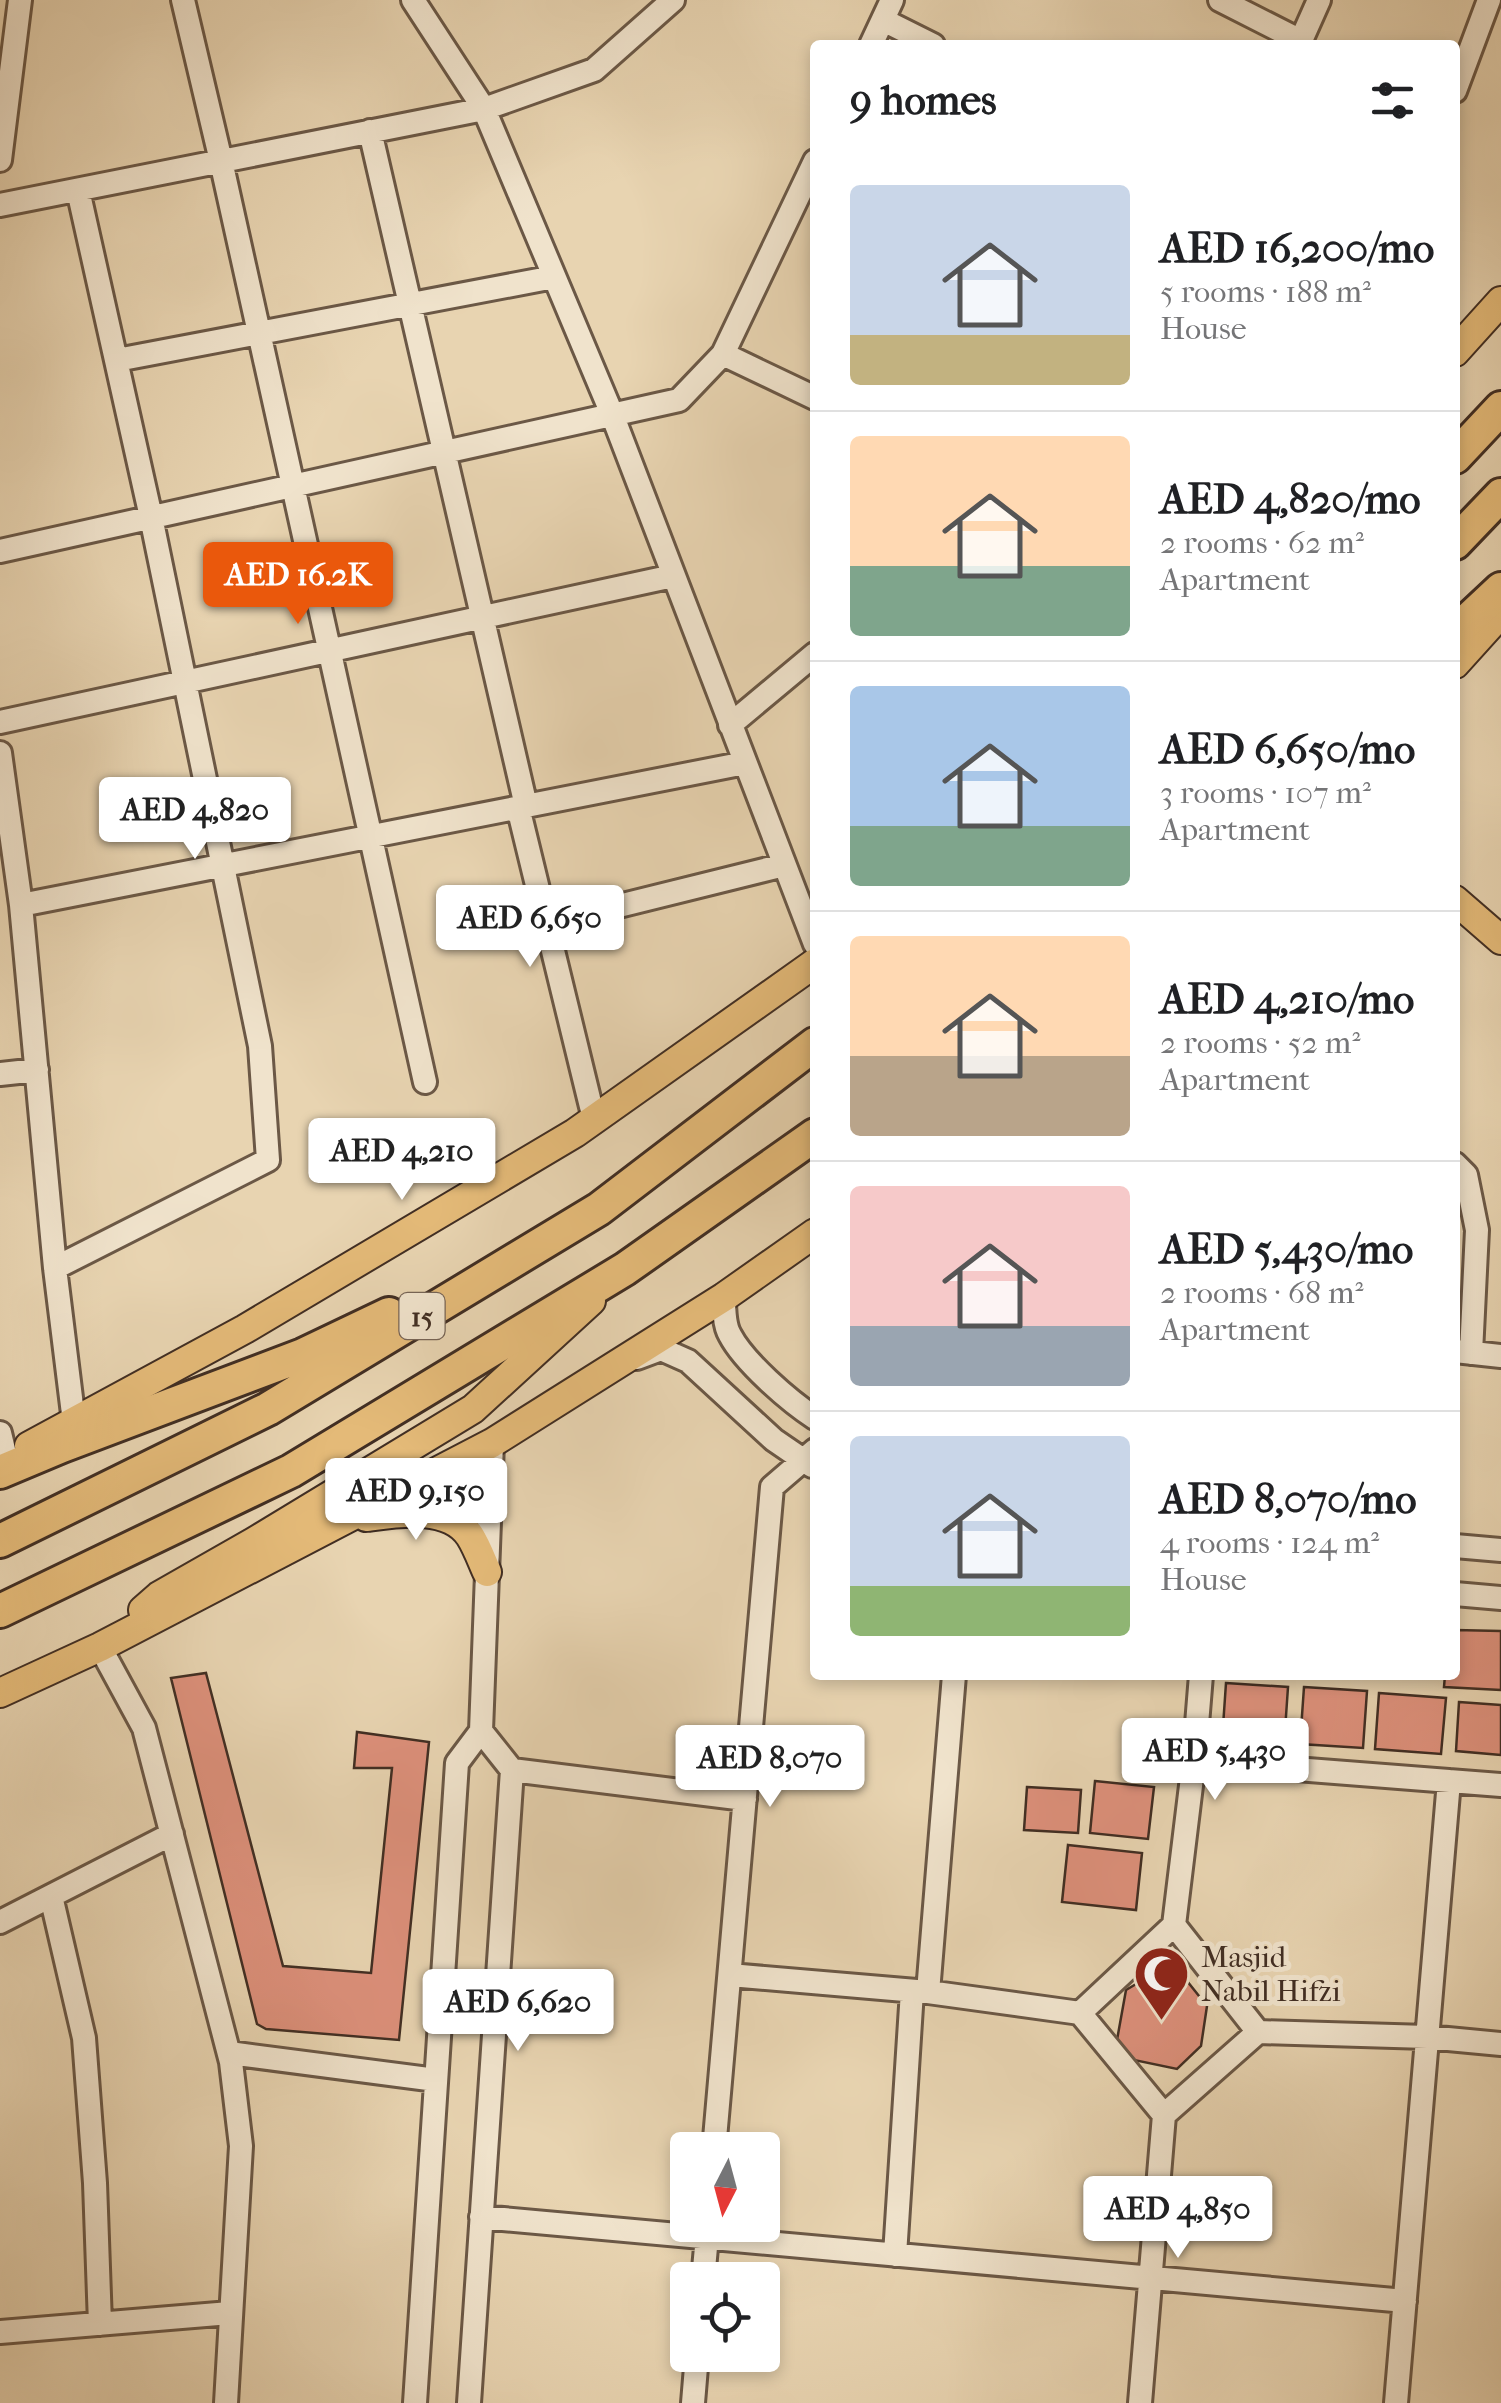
<!DOCTYPE html>
<html lang="en">
<head>
<meta charset="utf-8">
<style>
  :root { --surface:#fff; --page:#f6f6f6; --text:#202124; --muted:#757577; --line:#e0e0e0; --accent:#ea580c }
  body { margin:0; font-family:"IM FELL French Canon",serif; background:var(--page); color:var(--text); height:100vh; display:flex; flex-direction:column; font-size:38px; white-space:nowrap }
  * { box-sizing:border-box; margin:0 }
  p { font-size:32px; color:var(--muted) }
  .icon { flex:none; width:55px; height:55px; fill:none; stroke:currentColor; stroke-width:2; stroke-linecap:round; stroke-linejoin:round }
  .map { position:relative; flex:1; overflow:hidden }
  .details { position:absolute; left:810px; top:40px; width:650px; height:1640px; display:flex; flex-direction:column; background:var(--surface); border-radius:10px; box-shadow:0 5px 15px #0003 }
  .details>* { flex:none }
  .needle { width:65px; rotate:186deg }
  .tools { position:absolute; left:670px; top:2132px; display:grid; gap:20px }
  .tools a { display:grid; place-items:center; width:110px; height:110px; border-radius:10px; background:var(--surface); box-shadow:0 5px 15px #0003; font-size:50px }
  .price { position:absolute; translate:-50% -85px; padding:0 22px; border-radius:10px; background:#fff; color:#222; font-size:32px; line-height:65px; filter:drop-shadow(0 2px 5px #0008) }
  .price::after { content:''; position:absolute; left:50%; top:60px; width:30px; height:22px; margin-left:-15px; background:inherit; clip-path:polygon(0 0,100% 0,50% 100%) }
  .price.on { background:var(--accent); color:#fff }
  ul { padding:0; list-style:none }
  li { display:flex; align-items:center; gap:30px; height:250px; padding:0 40px }
  li+li { border-top:2px solid var(--line) }
  li span { display:grid; place-items:center; flex:none; width:280px; height:200px; border-radius:10px; color:#555 }
  li>.icon { margin-inline-start:auto }
  span .icon { width:120px; height:120px; fill:#fffc; stroke-width:1 }
  li b { font-size:42px }
  h2 { display:flex; justify-content:space-between; align-items:center; height:120px; padding:0 40px; font-size:42px }
  .map>svg:first-child { display:block }
  .building { fill:#dd907b; stroke:#412e23; stroke-width:2.5 }
  .lines { fill:none; stroke-linecap:round; stroke-linejoin:round }
  .minor-casing { stroke:#6b5846; stroke-width:28 }
  .major-casing { stroke:#412e23; stroke-width:32 }
  .highway-casing { stroke:#412e23; stroke-width:38 }
  .minor { stroke:#f0e3cc; stroke-width:22 }
  .major { stroke:#e4ba78; stroke-width:28 }
  .highway { stroke:#e4ba78; stroke-width:32 }
  .labels { text-anchor:middle; stroke-width:10; stroke-linejoin:round; paint-order:stroke }
  .shield { fill:#f0e3cc; stroke:#766456; stroke-width:2.5 }
  .shield-label { font-size:28px; font-weight:bold; fill:#412e23 }
  .poi-label { font-size:30px; fill:#412e23; stroke:#f0e3cc; text-anchor:start }
</style>
</head>
<body>
<div class="map">
<svg width="1501" height="2403" viewBox="0 0 1501 2403">
  <rect width="100%" height="100%" fill="#e8d4b1"/>
  <filter id="stains"><feTurbulence type="fractalNoise" baseFrequency=".002" numOctaves="4"/><feColorMatrix values="0 0 0 0 .2 0 0 0 0 .09 0 0 0 0 .02 0 0 0 .5 -.17"/></filter>
  <radialGradient id="worn" r=".72"><stop offset=".6" stop-color="#630" stop-opacity="0"/><stop offset="1" stop-color="#630" stop-opacity=".3"/></radialGradient>
  <path class="building" d="M1455,1630L1501,1631V1690L1444,1687L1445,1675H1455Z
    M206,1673L283,1966L371,1973L392,1768H354L357,1732L429,1742L399,2040L266,2029L257,2024L171,1678Z
    M1226,1683L1288,1687L1284,1745L1222,1741Z
    M1304,1687L1367,1691L1363,1748L1300,1744Z
    M1379,1693L1446,1698L1441,1754L1375,1749Z
    M1459,1702L1501,1705V1755L1456,1751Z
    M1095,1781L1154,1787L1148,1839L1090,1833Z
    M1027,1787L1081,1790L1078,1833L1024,1830Z
    M1068,1845L1142,1853L1136,1910L1062,1902Z
    M1148,1977L1187,1981L1207,2006L1201,2046L1177,2069L1129,2059L1117,2040L1126,1990Z"/>
  <g class="lines">
    <defs>
      <path id="minor" d="M183,0L221,161L425,1082
        M413,0L484,109L612,414L815,944
        M1220,0L1301,41
        M883,20L933,45
        M871,45L892,0
        M1299,45L1319,0
        M1455,91L1489,0
        M370,131L526,806
        M0,160L20,0
        M0,205L484,109L594,70L673,0
        M723,354L815,398
        M117,360L554,277
        M0,551L679,400L723,354L815,161
        M0,722L673,576
        M730,725L815,654
        M0,753L21,905L55,1268L74,1422
        M518,807L594,1119
        M21,905L745,763
        M546,924L784,865
        M0,1074L37,1070
        M1455,1164L1466,1175L1477,1230L1471,1353
        M55,1268L268,1160L260,1046L151,517L78,190
        M724,1297C724,1308 724,1325 730,1335C744,1362 789,1401 815,1418
        M1455,1351L1501,1356
        M637,1358L661,1349L688,1361L774,1440L812,1466
        M0,1433L6,1458
        M1455,1546L1501,1550
        M1455,1594L1501,1598
        M100,1647L144,1728L231,2062L241,2146L226,2403
        M1194,1761L1501,1785
        M512,1770L745,1799
        M51,1896L84,2038L95,2183L100,2324
        M0,1922L172,1834
        M1174,1925L1194,1761L1201,1675
        M730,1975L928,1992L1080,2013
        M928,1992L954,1675
        M1258,2032L1427,2037L1501,2044
        M229,2053L436,2080
        M714,2150L772,1487L815,1450
        M481,2217L1405,2301
        M895,2255L912,1991
        M703,2280L708,2225
        M0,2332L230,2313
        M415,2403L457,1763L481,1731L492,1443
        M469,2403L512,1770L481,1731
        M693,2403L697,2355
        M1140,2403L1164,2115L1258,2032L1174,1925L1080,2013L1164,2115
        M1396,2403L1449,1781"/>
      <path id="major" d="M1455,352L1501,301
        M1455,664L1501,613
        M1455,900L1501,940
        M29,1446L245,1329L575,1133L815,963
        M366,1517C397,1513 449,1504 470,1536C477,1547 482,1561 487,1572
        M143,1610L159,1596L252,1543L473,1409L591,1301
        M0,1693L100,1647L492,1443L724,1297L815,1233"/>
      <path id="highway" d="M1455,457L1501,408
        M1455,543L1501,495
        M1455,632L1501,589
        M0,1472L62,1446L303,1355L389,1314
        M0,1541L268,1409L599,1209L815,1044
        M0,1611L291,1471L625,1269L815,1135"/>
    </defs>
    <use href="#minor" class="minor-casing"/>
    <use href="#major" class="major-casing"/>
    <use href="#highway" class="highway-casing"/>
    <use href="#minor" class="minor"/>
    <use href="#major" class="major"/>
    <use href="#highway" class="highway"/>
  </g>
  <defs>
    <symbol id="mosque-pin" viewBox="-11 -11 22 30"><path d="M0 17L-7.5 6A9.5 9.5 0 1 1 7.5 6Z" fill="#8f2418" stroke="#f0e3cc"/><path d="M3.5-4.9A6 6 0 1 0 3.5 4.9A5 5 0 1 1 3.5-4.9Z" fill="#fff"/></symbol>
  </defs>
  <g fill-rule="evenodd">
    <use href="#mosque-pin" x="1130" y="1942" width="63" height="86"/>
  </g>
  <g class="labels">
    <rect class="shield" x="399.5" y="1293" width="45" height="46" rx="8"/>
    <g class="shield-label">
      <text x="422" y="1326">15</text>
    </g>
    <g class="poi-label">
      <text x="1201" y="1967">Masjid<tspan x="1201" dy="34">Nabil Hifzi</tspan></text>
    </g>
  </g>
  <rect width="100%" height="100%" filter="url(#stains)"/>
  <rect width="100%" height="100%" fill="url(#worn)"/>
</svg>
<div class="tools">
<a><svg class="needle" viewBox="-14 -14 28 28"><path d="M0-13l5 13h-10z" fill="#e53935"/><path d="M0 13l5-13h-10z" fill="#757577"/></svg></a>
<a><svg class="icon" aria-label="locate" viewBox="0 0 24 24"><circle cx="12" cy="12" r="6"/><path d="M12 2v4M12 18v4M2 12h4M18 12h4"/></svg></a>
</div>
<b class="price on" style="left:298px;top:627px">AED 16.2K</b>
<b class="price" style="left:195px;top:862px">AED 4,820</b>
<b class="price" style="left:530px;top:970px">AED 6,650</b>
<b class="price" style="left:402px;top:1203px">AED 4,210</b>
<b class="price" style="left:416px;top:1543px">AED 9,150</b>
<b class="price" style="left:1215px;top:1803px">AED 5,430</b>
<b class="price" style="left:770px;top:1810px">AED 8,070</b>
<b class="price" style="left:518px;top:2054px">AED 6,620</b>
<b class="price" style="left:1178px;top:2261px">AED 4,850</b>
<section class="details">
<h2>9 homes<svg class="icon" aria-label="filters" viewBox="0 0 24 24"><path d="M4 7h16M4 17h16"/><circle cx="9" cy="7" r="2"/><circle cx="15" cy="17" r="2"/></svg></h2>
<ul>
<li><span style="background:linear-gradient(#c9d6e8 75%,#c2b280 0)"><svg class="icon" aria-label="home" viewBox="0 0 24 24"><path d="M3 11l9-7 9 7M6 9v11h12V9"/></svg></span><div><b>AED 16,200/mo</b><p>5 rooms · 188 m²</p><p>House</p></div></li>
<li><span style="background:linear-gradient(#ffd9b3 65%,#7fa58c 0)"><svg class="icon" aria-label="home" viewBox="0 0 24 24"><path d="M3 11l9-7 9 7M6 9v11h12V9"/></svg></span><div><b>AED 4,820/mo</b><p>2 rooms · 62 m²</p><p>Apartment</p></div></li>
<li><span style="background:linear-gradient(#a9c7e8 70%,#7fa58c 0)"><svg class="icon" aria-label="home" viewBox="0 0 24 24"><path d="M3 11l9-7 9 7M6 9v11h12V9"/></svg></span><div><b>AED 6,650/mo</b><p>3 rooms · 107 m²</p><p>Apartment</p></div></li>
<li><span style="background:linear-gradient(#ffd9b3 60%,#b9a48a 0)"><svg class="icon" aria-label="home" viewBox="0 0 24 24"><path d="M3 11l9-7 9 7M6 9v11h12V9"/></svg></span><div><b>AED 4,210/mo</b><p>2 rooms · 52 m²</p><p>Apartment</p></div></li>
<li><span style="background:linear-gradient(#f6c9c9 70%,#9aa5b1 0)"><svg class="icon" aria-label="home" viewBox="0 0 24 24"><path d="M3 11l9-7 9 7M6 9v11h12V9"/></svg></span><div><b>AED 5,430/mo</b><p>2 rooms · 68 m²</p><p>Apartment</p></div></li>
<li><span style="background:linear-gradient(#c9d6e8 75%,#8fb573 0)"><svg class="icon" aria-label="home" viewBox="0 0 24 24"><path d="M3 11l9-7 9 7M6 9v11h12V9"/></svg></span><div><b>AED 8,070/mo</b><p>4 rooms · 124 m²</p><p>House</p></div></li>
</ul>
</section>
</div>
</body>
</html>
